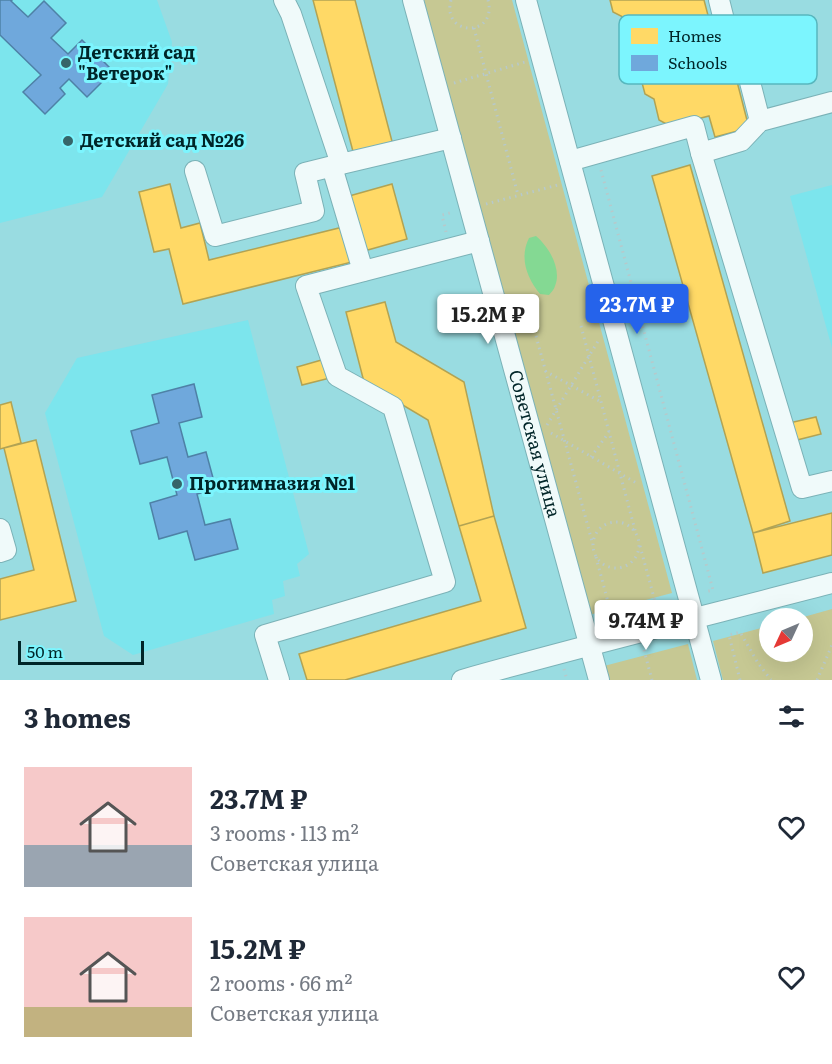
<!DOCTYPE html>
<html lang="en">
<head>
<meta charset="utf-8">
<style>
  :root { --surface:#fff; --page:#f2f2f3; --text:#1f2937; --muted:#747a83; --accent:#2563eb }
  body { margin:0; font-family:Literata,serif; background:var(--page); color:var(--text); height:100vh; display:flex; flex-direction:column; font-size:22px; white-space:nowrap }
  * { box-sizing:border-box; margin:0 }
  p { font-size:20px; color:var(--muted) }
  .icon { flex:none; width:33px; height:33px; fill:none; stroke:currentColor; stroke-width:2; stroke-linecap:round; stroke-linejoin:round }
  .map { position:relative; height:680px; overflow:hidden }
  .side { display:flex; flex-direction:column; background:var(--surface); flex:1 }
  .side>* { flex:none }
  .needle { width:39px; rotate:226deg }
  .fabs { position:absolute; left:759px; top:608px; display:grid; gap:12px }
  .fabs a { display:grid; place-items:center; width:54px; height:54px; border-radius:50%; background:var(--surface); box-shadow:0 6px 24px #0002; font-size:30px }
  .scale { position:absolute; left:18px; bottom:15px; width:126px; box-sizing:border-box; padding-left:6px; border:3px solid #002528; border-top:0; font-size:16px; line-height:21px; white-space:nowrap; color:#002528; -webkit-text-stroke:4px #7cf5fe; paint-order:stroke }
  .price { position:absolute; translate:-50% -51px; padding:0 14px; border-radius:6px; background:#fff; color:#222; font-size:20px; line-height:39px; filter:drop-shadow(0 2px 3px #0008) }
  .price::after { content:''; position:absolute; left:50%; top:36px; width:18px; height:14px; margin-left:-9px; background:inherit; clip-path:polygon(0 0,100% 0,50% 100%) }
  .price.current { background:var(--accent); color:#fff }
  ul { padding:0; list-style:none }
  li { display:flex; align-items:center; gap:18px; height:150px; padding:0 24px }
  li span { display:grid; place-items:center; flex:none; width:168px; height:120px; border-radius:0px; color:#555 }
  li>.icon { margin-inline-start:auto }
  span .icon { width:72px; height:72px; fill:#fffc; stroke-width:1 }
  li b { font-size:26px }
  h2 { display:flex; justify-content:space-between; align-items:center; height:72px; padding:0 24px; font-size:26px }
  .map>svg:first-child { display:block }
  .built { fill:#7ce5ed }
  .green { fill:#c6c893 }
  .water { fill:#84d993 }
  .homes { fill:#ffd966; stroke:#b2a353; stroke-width:1.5 }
  .schools { fill:#6fa8dc; stroke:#4e81a6; stroke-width:1.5 }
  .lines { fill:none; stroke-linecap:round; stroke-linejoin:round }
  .minor-casing { stroke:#7bb2b7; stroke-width:22 }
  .path { stroke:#b7c9cb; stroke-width:3; stroke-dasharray:1.5 4.5; stroke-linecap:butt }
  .minor { stroke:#f0fafa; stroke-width:20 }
  .poi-dot { fill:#366569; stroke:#7cf5fe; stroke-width:2 }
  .labels { text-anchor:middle; stroke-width:6; stroke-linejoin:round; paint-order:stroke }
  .poi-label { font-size:18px; font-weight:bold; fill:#002528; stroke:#7cf5fe; text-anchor:start }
  .street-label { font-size:18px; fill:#002528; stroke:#7cf5fe }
  .key { fill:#7cf5fe; stroke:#57b7be; stroke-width:1.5 }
  .key-label { font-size:16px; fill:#002528 }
</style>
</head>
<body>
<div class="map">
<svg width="832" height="680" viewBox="0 0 832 680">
  <rect width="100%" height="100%" fill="#99dce1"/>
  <path class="built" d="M0,0H157L172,42L168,84L102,197L0,223Z
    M832,185V348L790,196Z
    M248,320L309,554L297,564L300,576L283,581L285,596L272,600L274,614L133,655L104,636L45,413L77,358Z"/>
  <path class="green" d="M424,0H512L672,593L589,615Z
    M832,609V680H723L713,641L769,626L770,651H802V618H800Z
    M688,644L697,680H608L604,666Z"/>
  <path class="water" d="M536,236C549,247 562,269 555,286C554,290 551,292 549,295L540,294C527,278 519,258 529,238Z"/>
  <path class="homes" d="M313,0H355L394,149L355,159Z
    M610,0H704L721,65L732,62L749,128L715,137L709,116L670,126L659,120L654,99L645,94L625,18L613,12Z
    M690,165L790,521L753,533L652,176Z
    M170,184L181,228L200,223L209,260L343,227L352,262L183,304L169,249L154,252L139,192Z
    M392,184L407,239L357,253L342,198Z
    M385,302L396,342L464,382L494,516L459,526L428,420L364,382L346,312Z
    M325,359L330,378L302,385L297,367Z
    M11,402L21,443L0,449V405Z
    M816,417L821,434L793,441L789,423Z
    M36,440L76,601L0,620V579L34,570L4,448Z
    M832,513V555L763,573L753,533Z
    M494,516L526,628L345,680H307L299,654L481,601L459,526Z"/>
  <path class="schools" d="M0,0H12L11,1L28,17L44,1L66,23L51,38L68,54L82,40L113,71L87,97L69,79L60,88L65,94L45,114L23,92L41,75L0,35Z
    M194,384L202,417L179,423L188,457L206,452L216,489L197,494L205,525L230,519L238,549L195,560L187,531L159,539L150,503L177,495L167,457L140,464L131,431L159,423L152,395Z"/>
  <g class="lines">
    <defs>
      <g id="minor">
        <path d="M284,0L291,14L341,164L451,138"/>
        <path id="s1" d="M413,0L599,680"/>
        <path d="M526,0L711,680"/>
        <path d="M719,0L727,32L743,55L760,121"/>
        <path d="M701,153L802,488L832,481"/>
        <path d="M570,161L694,126L701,153L741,141L760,121L832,102"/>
        <path d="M332,167L363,271"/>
        <path d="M195,171L215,236L314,211L305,173L341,164"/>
        <path d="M0,529L6,550L0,552"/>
        <path d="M279,680L265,635L445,582L393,407L337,376L306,286L479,241"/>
        <path d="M462,680C585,645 709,615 832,583"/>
      </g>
    </defs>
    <use href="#minor" class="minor-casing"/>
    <path class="path" d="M451,0C441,37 498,38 488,0
      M474,28L518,195
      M454,83L525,62
      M601,170L713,590L705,592
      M486,204L558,185
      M446,232L442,215L454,212
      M581,326L636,534
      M536,336L593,545
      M545,371L601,402
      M547,425L600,338
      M551,433L638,484
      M591,457L609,432
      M593 545a23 23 0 1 1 46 0a23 23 0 1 1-46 0Z
      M640,546L656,605
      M596,557L612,617
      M601,620L672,601
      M644,650L652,680
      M564,669L567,680
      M740,680L729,635L740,632L758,663L771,680
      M817,680L832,645"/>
    <use href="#minor" class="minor"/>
  </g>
  <g class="poi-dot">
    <circle cx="66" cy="63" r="6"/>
    <circle cx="68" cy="141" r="6"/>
    <circle cx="177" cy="484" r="6"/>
  </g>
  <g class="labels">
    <g class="poi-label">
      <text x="78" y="59">Детский сад<tspan x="78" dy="21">"Ветерок"</tspan></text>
      <text x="80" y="147">Детский сад №26</text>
      <text x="189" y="490">Прогимназия №1</text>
    </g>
    <g class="street-label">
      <text dy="6" stroke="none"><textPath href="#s1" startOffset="460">Советская улица</textPath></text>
    </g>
  </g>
  <rect x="619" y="15" width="198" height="69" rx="9" class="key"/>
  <rect x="631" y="28" width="27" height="16" fill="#ffd966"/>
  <rect x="631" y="55" width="27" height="16" fill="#6fa8dc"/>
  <g class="key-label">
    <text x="668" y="42">Homes</text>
    <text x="668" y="69">Schools</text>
  </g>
</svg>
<div class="fabs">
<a><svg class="needle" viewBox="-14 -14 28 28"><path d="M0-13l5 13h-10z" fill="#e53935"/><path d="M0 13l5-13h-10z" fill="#747a83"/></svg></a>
</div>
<div class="scale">50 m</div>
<b class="price current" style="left:637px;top:335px">23.7M ₽</b>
<b class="price" style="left:488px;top:345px">15.2M ₽</b>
<b class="price" style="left:646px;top:651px">9.74M ₽</b>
</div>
<section class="side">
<h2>3 homes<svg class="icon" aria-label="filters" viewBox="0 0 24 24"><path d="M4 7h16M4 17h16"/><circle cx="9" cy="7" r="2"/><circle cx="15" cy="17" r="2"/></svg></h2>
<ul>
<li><span style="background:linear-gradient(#f6c9c9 65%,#9aa5b1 0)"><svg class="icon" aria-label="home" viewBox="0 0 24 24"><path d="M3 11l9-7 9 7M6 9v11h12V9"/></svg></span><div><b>23.7M ₽</b><p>3 rooms · 113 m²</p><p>Советская улица</p></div><svg class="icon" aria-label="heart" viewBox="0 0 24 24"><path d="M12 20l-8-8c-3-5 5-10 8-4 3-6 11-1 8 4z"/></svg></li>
<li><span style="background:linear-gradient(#f6c9c9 75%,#c2b280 0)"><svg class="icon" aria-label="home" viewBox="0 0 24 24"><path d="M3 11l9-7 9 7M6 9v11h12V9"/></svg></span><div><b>15.2M ₽</b><p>2 rooms · 66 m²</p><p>Советская улица</p></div><svg class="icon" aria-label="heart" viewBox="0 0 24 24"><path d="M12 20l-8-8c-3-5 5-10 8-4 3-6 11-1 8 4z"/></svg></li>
</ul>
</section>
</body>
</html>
